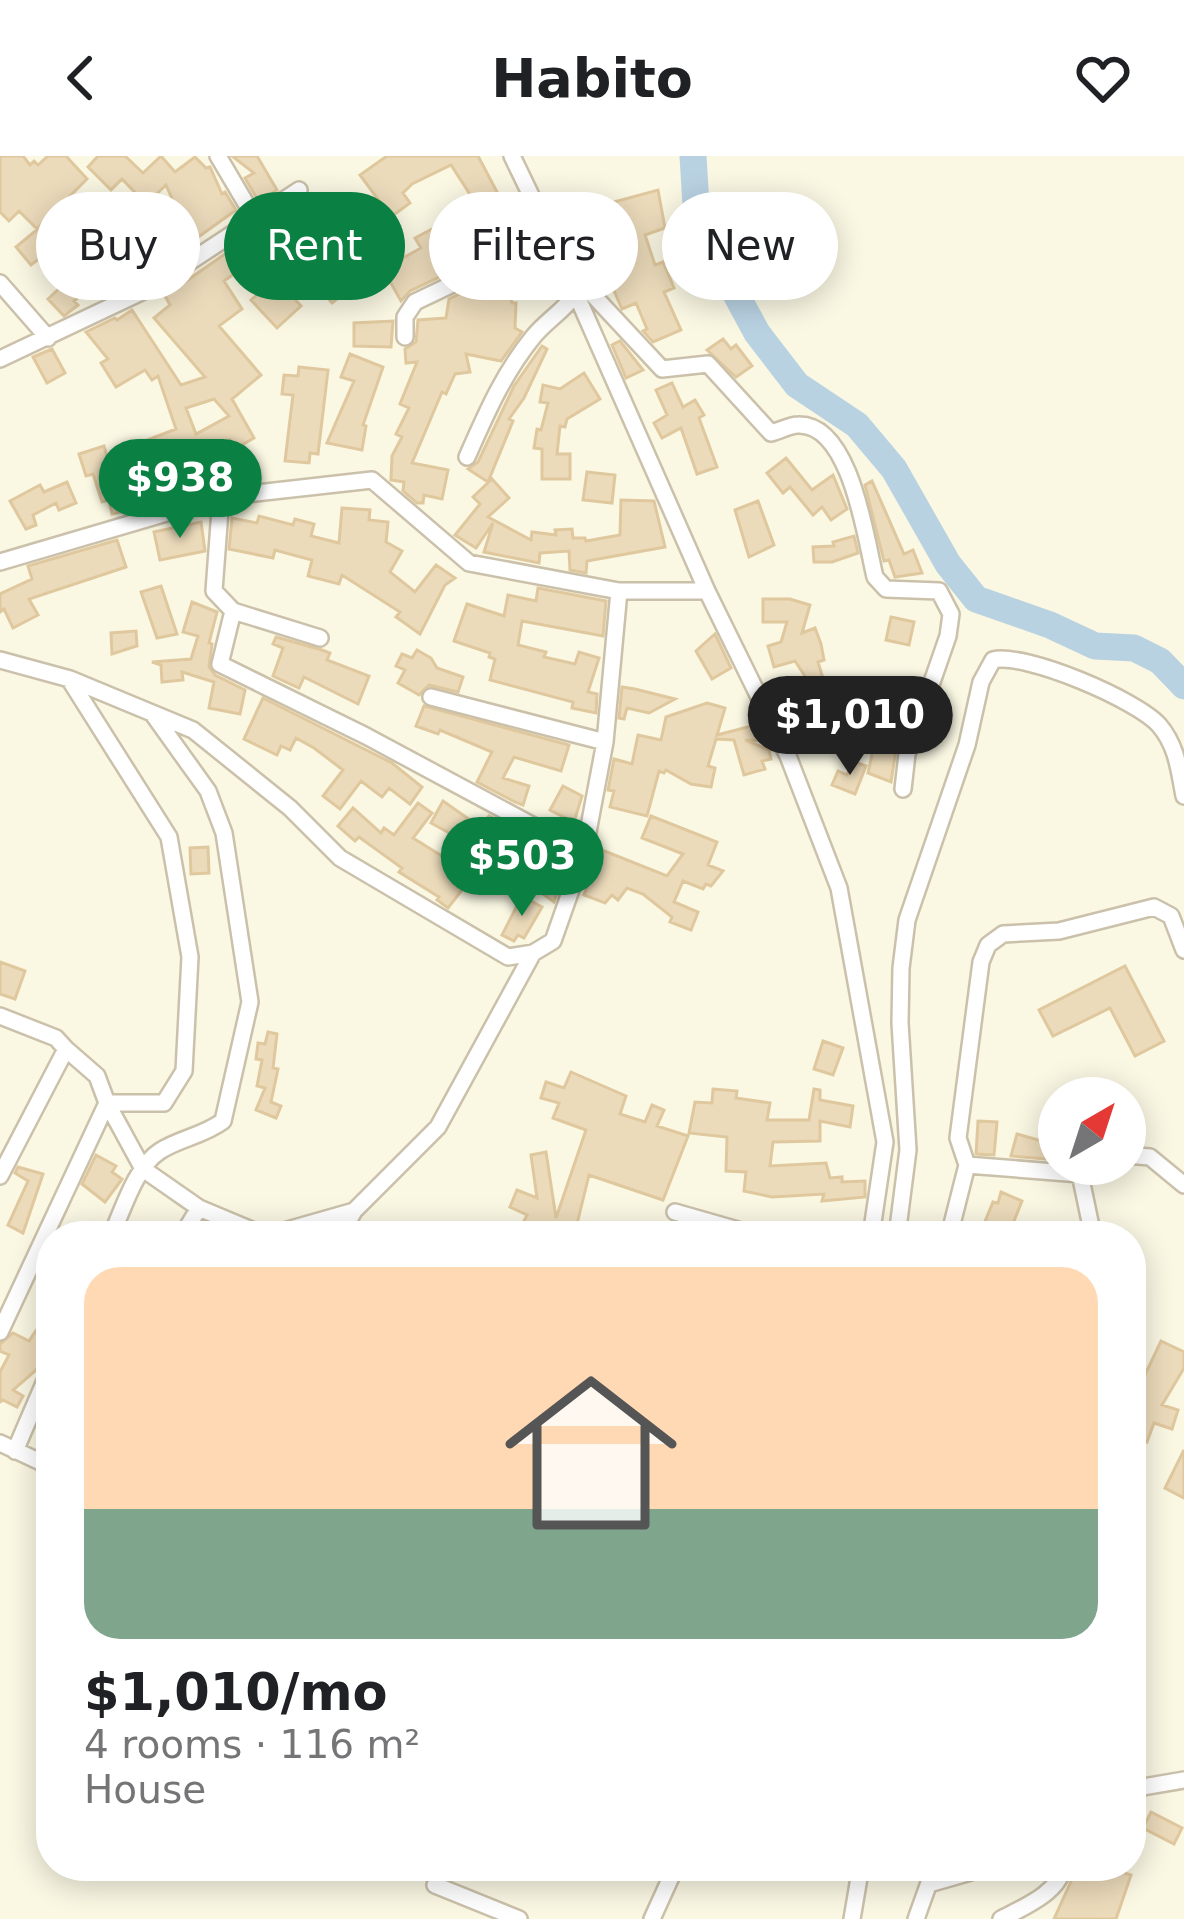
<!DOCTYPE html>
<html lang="en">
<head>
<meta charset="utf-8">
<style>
  :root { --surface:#fff; --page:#f6f6f6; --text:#202124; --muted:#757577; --line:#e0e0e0; --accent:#0b8043 }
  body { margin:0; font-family:"DejaVu Sans",sans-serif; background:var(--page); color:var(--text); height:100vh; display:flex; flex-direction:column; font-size:45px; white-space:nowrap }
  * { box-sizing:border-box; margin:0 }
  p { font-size:39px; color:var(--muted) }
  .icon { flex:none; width:66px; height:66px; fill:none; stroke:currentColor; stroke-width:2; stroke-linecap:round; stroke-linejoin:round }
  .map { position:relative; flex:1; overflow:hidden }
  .side { position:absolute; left:36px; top:1065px; width:1110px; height:660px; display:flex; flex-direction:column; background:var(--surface); border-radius:48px; box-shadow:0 6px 30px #0003 }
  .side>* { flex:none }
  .top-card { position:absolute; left:36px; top:36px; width:1113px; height:108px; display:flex; gap:24px }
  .needle { width:78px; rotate:39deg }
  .tools { position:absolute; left:1038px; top:921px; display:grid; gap:24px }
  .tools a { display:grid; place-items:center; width:108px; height:108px; border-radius:50%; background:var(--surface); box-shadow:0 6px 30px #0003; font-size:60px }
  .price { position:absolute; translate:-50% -102px; padding:0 27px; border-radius:42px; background:var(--accent); color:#fff; font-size:39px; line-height:78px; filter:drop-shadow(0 3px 6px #0008) }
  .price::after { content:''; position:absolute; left:50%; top:72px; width:36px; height:27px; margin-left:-18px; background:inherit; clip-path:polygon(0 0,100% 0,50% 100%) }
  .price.selected { background:#222; color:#fff }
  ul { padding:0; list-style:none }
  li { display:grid; align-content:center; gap:24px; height:636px; padding:0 48px }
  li+li { border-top:3px solid var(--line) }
  li span { display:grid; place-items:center; height:372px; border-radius:36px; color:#555 }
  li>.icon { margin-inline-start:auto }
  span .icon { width:216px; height:216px; fill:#fffc; stroke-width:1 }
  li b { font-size:51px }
  .chip { padding:0 42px; border-radius:54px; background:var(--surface); box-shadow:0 6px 30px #0003; font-size:42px; line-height:108px }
  .chip.selected { background:var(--accent); color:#fff }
  header { display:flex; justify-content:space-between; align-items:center; height:156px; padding:0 48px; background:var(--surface); font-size:54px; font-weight:600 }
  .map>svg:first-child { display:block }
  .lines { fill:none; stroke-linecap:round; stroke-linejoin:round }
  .river { stroke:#b9d2e2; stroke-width:27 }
  .building { fill:#ecdbbb; stroke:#e0c89e; stroke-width:3; fill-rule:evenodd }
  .minor-casing { stroke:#cbc1ab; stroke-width:20 }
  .minor { stroke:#fff; stroke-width:15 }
</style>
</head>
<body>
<header><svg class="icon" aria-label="back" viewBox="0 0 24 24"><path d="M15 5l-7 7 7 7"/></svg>Habito<svg class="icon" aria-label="heart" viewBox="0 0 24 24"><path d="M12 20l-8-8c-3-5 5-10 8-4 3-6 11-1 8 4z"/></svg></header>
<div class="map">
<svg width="1184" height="1763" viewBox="0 0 1184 1763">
  <rect width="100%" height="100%" fill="#faf7e3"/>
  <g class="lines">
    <path class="river" d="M693,0L697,66L757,177L797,229L857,269L894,313L948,408L976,443L1050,469L1095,490L1134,492L1160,505L1184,530"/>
  </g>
  <path class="building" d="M0,0H23L30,9L34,5L38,9L48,0H66L87,23L37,73L19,55L9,65L0,56Z
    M98,0H125L143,17L161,0L175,16L195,1L206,12L210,11L222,38L225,36L236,54L148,117L128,88L177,54L166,29L146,48L122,23L111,34L88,11Z
    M232,0H257L277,34L259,46L245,22L254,17Z
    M387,0H478L515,70L520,65L530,78L410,135L401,145L383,113L421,92L415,82L434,72L446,95L461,85L464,89L491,71L451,9L412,28L403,37L410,47L391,61L360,19Z
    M658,34L665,72L645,79L655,109L663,106L674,132L664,136L681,174L653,186L643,175L647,173L636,147L622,153L608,121L597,126L583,110L581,100H572L561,66L600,53L599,50Z
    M308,42L319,57L293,77L323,118L332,110L354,130L332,147L304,113L282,129L301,150L277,172L251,144L288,111L267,82L291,64L286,57Z
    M45,67L64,89L84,71L102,91L90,102L97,110L110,101L119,111L99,129L96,126L74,145L78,149L64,160L48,143L64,128L40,102L31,109L16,91Z
    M252,79L264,96L224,125L242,153L219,170L261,219L232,243L254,282L235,293L230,284L192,306L196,316L180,323L175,310L155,318L142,286L176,273L158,220L152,224L145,214L116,231L101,207L108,203L86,176L115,162L117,164L132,154L181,229L205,221L154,162L170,149L165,140ZM214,243L229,260L196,278L186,252Z
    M504,117L512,147H516L515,172L522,176L501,205L466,198L470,216L455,218L446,238L442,236L412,307L448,314L442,343L424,339L423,347H417L403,335L404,326L391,324L392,300L402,281L396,278L409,252L400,248L417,206L406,207L405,193L416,186L418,164L446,162L449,143Z
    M393,165L391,191L354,190V167Z
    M723,183L731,193L736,189L752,210L736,221L707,194Z
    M620,185L643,214L626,222L612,189Z
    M542,190L547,193L524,242L509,263L513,265L488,326L468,313L478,306L514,230Z
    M52,193L65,217L47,227L33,201Z
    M350,198L383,211L363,269L366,270L362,294L327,287L354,225L341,221Z
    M299,211L328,214L318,298L310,297L309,307L285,305L293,239L282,238L284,219L298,220Z
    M584,217L600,243L567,263L565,271L560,270L557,298H570V323H542V293L534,292L537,273L541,274L548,247L540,246L543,229L560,233Z
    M672,227L683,251L695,244L704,259L699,262L717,311L697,318L681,272L662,282L654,267L667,259L656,234Z
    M104,290L109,307L115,305L122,327L155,322L159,347L112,358L109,344L102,346L93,318L86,320L79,298Z
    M786,302L812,334L833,319L847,353L831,364L822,351L813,359L790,331L783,337L767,317Z
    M587,316L615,319L612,347L583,344Z
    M492,323L509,342L488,361L531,384L532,376L556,379L555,374L572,373L573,382H585L586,385L620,379L621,344L654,345L665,391L587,405L586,417L570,414L569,395L540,397L539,407L484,396L493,367L476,392L455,379L480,348L473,341Z
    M872,325L904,398L913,394L922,417L895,421L889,404L884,405L865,329Z
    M67,326L76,347L59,354L56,347L33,359L36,369L26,373L10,345L40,329L44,336Z
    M758,345L774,389L749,401L735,354Z
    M342,352L370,354L369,364L388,366L386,386L402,395L390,416L415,436L436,409L455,422L445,429L420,478L396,461L400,456L342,419L339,428L308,420L312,404L275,394L273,402L229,393L232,362L257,367L259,360L293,369L295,363L314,368L311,380L339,387Z
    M201,366L205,395L160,404L154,376Z
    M854,380L858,397L832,406H814L813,391L834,390L833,386Z
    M117,384L126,411L29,443L38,459L13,472L4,453L0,456V438L32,423L28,410Z
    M161,430L177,478L157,482L141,436Z
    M538,432L606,445L603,480L522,465L518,489L546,496L544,501L575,508L579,496L599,502L588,536L597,538L596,557L572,552L573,546L490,524L495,503L489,501L490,497L454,485L467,448L504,460L508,439L536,445Z
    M763,443H790L810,449L802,477L815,472L821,488L824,504L818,506L824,526L812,531L795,505L774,511L768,490L781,486L787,466H763Z
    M192,446L217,456L209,487L212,488L209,511L215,519L245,534L240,558L209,552L214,526L182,516L183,524L162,526L161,509L152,506L191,503L198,480L183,476Z
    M891,461L914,466L909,489L886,484Z
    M136,475L137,490L112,498L111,477Z
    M715,478L731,512L712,523L696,495Z
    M276,481L322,494L330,497L327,504L369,520L358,548L304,521L299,532L273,520L283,492L273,488Z
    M417,494L431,502L437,512L463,521L458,536L429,529L419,539L398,527L405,514L396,510L402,498L412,502Z
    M895,528L917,532L896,594L891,626L868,617L877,576L882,577L889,548L892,549Z
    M622,531L635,533L675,543L649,557L627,552L624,563L619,562Z
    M263,542L392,607L422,631L410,648L389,632L382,641L361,625L340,653L323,640L343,614L314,592L296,582L290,594L281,590L277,599L244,583Z
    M707,547L725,552L717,579L759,568L767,585L745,584L769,594L771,603L762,605L765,613L744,619L734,584L716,583L708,610L715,612L711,631L691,628L666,614L664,617L659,615L647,660L610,651L614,635L608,634L614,603L632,608L638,579L661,584L666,561Z
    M424,550L569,589L561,615L514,601L503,622L529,630L523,649L515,646L477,626L492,596L440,574L438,578L416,570Z
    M824,557L831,581L795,587L789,574V563Z
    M852,605L866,610L855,638L832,629L838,615L847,619Z
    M563,630L582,640L574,666L550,654Z
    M443,645L480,671L489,660L537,685L520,707L499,691L493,700L474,686L463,708L475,717L448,752L437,744L439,741L399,716L402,712L359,681L355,685L338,670L353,652L381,677L384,672L394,679L418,647L432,657L413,682L450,705L462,684L431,667Z
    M651,660L717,686L708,709L723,715L711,730L706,728L703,733L683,725L674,746L698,756L691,774L670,766L672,761L643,738L627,732L618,744L612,739L605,747L584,739L602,694L667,720L683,698L642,682Z
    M208,691L209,717L191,718L190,692Z
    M528,703L562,722L554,746L519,720Z
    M522,740L542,751L524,782L518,779L514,785L502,779Z
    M0,806L25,815L15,843L0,838Z
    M1125,810L1164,885L1135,900L1110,852L1053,880L1039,854Z
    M268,876L277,878L273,912L278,913L271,946L281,950L276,962L256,954L265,932L257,930L262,904L256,903L258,887L265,888Z
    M823,885L843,892L833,919L814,913Z
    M571,916L626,940L620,958L645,966L652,949L664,954L657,970L688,980L663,1044L589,1019L575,1076L567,1073L564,1080H537L520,1073L527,1059L510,1051L517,1034L537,1042L531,999L546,996L556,1062L586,974L553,962L559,947L541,942L546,926L564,932Z
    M713,933L737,935L736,942L770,947L767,964H809L814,933L820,934V944L853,950L850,971L820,965V985L773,986L770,1010L826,1007L830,1022L842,1021V1026L865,1025V1041L822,1045L824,1038L772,1041L744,1035L746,1016L726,1015L727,981L689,977L695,946L712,947Z
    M978,965L997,966L994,999L976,998Z
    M1017,978L1059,990V1004L1011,1000Z
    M96,999L116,1010L112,1016L122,1023L105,1046L82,1028Z
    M18,1011L43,1018L23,1077L8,1069L28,1025L15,1017Z
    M1001,1036L1022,1045L1008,1080H979L993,1046L998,1047Z
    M41,1167L51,1174L44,1188L50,1192L35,1215L13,1234L23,1240L17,1251L3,1244L0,1246V1216L9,1199L0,1195V1188L13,1177L29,1185Z
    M1161,1185L1184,1196V1212L1162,1249L1178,1254L1172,1273L1154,1267L1147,1286L1131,1280V1213L1144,1221Z
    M1184,1294V1342L1165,1332Z
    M1151,1656L1182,1672L1174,1688L1143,1672Z
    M1078,1710H1102L1131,1719L1116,1763H1054Z"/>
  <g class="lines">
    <defs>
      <path id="minor" d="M218,0L254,61
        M512,0L551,81L707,435L788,600L839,732L885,986L871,1080
        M565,109L662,213L708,208L771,277C779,275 790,269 798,269C851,267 866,384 875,421L886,433L939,435L951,458L948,480L907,598L903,633
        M0,127L48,182
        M405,181V161L415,146L551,81
        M0,203L150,132L299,34
        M467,301C486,258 503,218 533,181C545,166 562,156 574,140
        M221,341L214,435L233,455L220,508L366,580L584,697
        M0,406L221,341L372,324L469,407L619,435
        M233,455L320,482
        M0,504L70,523L193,574L290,652L340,702L508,801L533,797L553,785L584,697L605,586L619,435H707
        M431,541L605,586
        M0,860L56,882L66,893
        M1125,999L1150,1001L1184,1029
        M1105,1008L1080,1018L967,1009L958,982L981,806L988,789L1003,778L1059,775L1154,751L1171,760L1184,794
        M1080,1018L1093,1080
        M0,1020L66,893L97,920L107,947L143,1013L199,1052L266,1080L354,1055L438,971L533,797
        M675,1056L759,1080
        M111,1080C123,1054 135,1011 160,995C180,982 203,980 223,965L250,846L224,677L208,635L152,557
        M182,1080L199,1052
        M340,1080L354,1055
        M897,1080L908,994L900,867L901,812L907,764L967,589L981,526L993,504C1025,496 1137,544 1159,569C1177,590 1179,614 1184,640
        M949,1080L967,1009
        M0,1176L107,947H164L184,915L190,801L169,681L71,526
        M0,1287L51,1311
        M15,1295L51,1211
        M1131,1633L1184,1624
        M929,1728L992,1710
        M435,1729L519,1763
        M652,1763L676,1710
        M852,1763L861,1710
        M916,1763L935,1710
        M1001,1763C1022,1752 1061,1736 1063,1710"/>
    </defs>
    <use href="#minor" class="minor-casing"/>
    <use href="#minor" class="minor"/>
  </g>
</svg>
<div class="tools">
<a><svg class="needle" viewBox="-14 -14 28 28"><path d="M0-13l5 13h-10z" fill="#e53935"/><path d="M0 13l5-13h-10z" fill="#757577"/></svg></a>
</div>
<b class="price" style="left:180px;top:385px">$938</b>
<b class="price selected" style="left:850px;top:622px">$1,010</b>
<b class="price" style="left:522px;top:763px">$503</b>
<div class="top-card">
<a class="chip">Buy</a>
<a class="chip selected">Rent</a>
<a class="chip">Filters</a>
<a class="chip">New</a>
</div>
<section class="side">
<ul>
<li><span style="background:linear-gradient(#ffd9b3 65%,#7fa58c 0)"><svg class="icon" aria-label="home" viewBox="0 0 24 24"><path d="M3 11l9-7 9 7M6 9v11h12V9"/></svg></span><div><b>$1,010/mo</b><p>4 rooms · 116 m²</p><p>House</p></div></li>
</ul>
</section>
</div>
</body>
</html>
